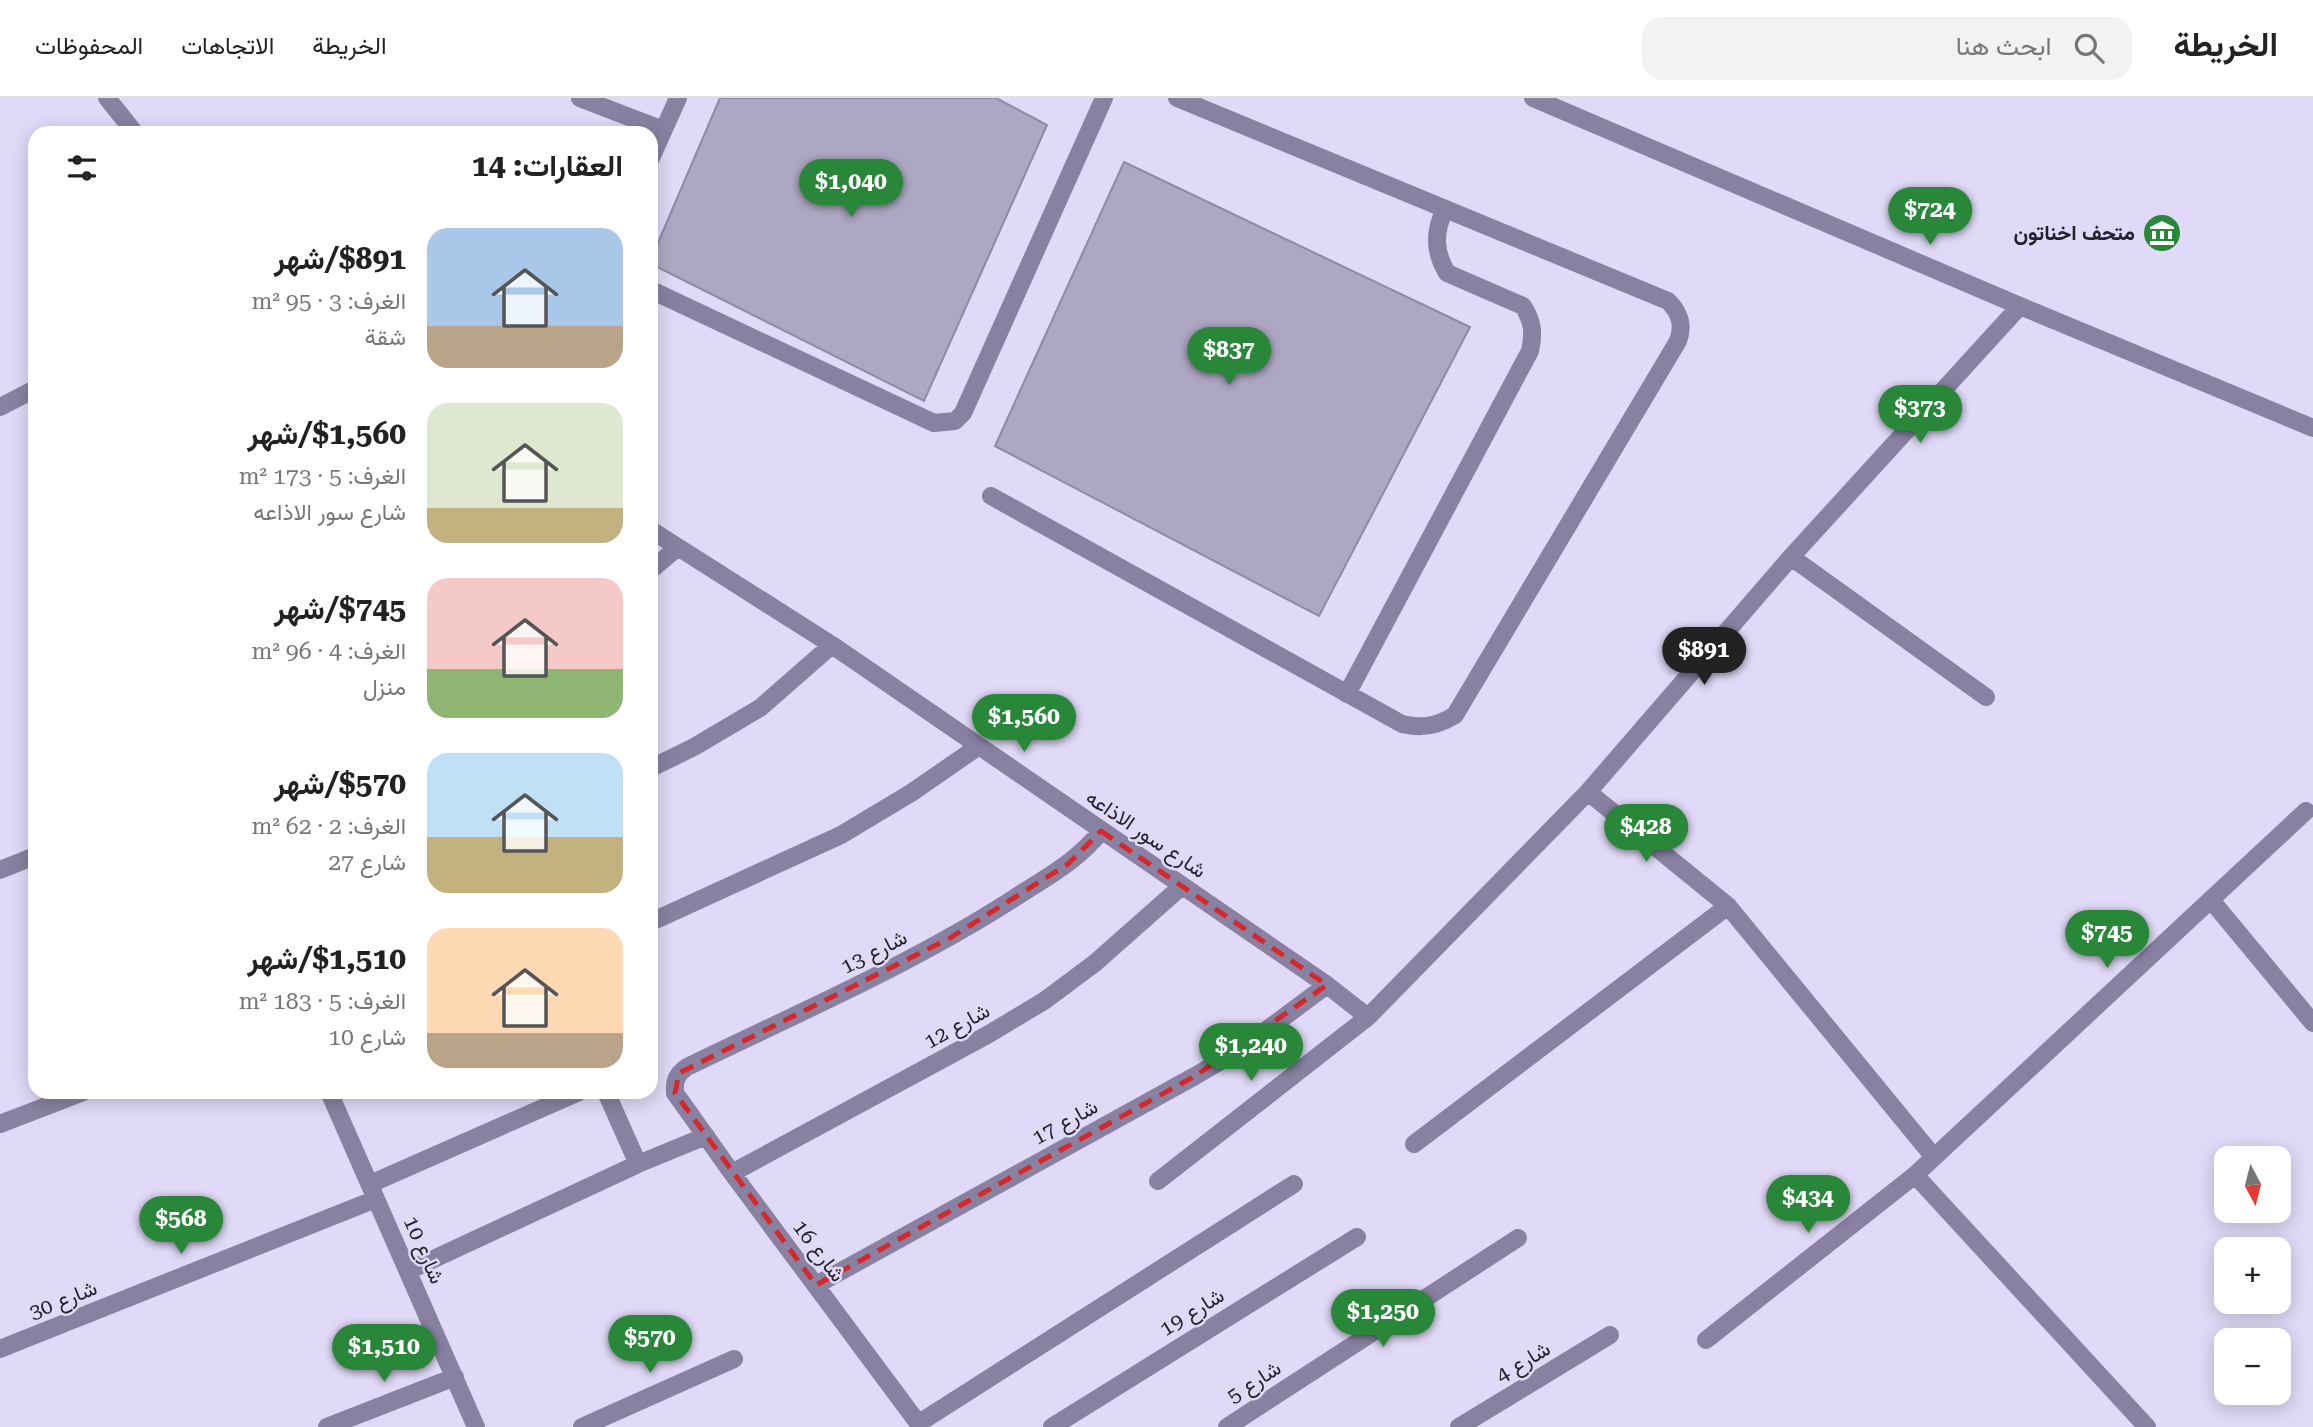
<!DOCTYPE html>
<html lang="ar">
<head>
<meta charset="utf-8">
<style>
  :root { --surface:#fff; --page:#f2f2f2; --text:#222; --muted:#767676; --line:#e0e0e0; --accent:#288739 }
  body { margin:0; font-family:"Roboto Serif",Vazirmatn,serif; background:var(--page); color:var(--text); direction:rtl; height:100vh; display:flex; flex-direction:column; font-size:26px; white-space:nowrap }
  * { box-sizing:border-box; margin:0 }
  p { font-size:23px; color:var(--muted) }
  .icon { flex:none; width:38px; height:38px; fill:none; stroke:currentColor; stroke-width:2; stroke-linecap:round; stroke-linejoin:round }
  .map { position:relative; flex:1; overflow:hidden; direction:ltr }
  .panel { position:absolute; left:28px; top:28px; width:630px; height:973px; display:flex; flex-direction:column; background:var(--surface); border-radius:21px; box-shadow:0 4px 18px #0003; direction:rtl }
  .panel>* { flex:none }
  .needle { width:46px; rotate:173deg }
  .tools { position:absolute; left:2214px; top:1048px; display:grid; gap:14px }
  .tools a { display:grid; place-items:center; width:77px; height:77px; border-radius:14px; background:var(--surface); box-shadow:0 4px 18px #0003; font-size:35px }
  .price { position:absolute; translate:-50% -60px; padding:0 16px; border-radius:24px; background:var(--accent); color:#fff; font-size:23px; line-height:46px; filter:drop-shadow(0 2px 4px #0008) }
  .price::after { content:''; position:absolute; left:50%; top:42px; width:21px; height:16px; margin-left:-10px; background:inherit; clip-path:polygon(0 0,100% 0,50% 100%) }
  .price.selected { background:#222; color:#fff }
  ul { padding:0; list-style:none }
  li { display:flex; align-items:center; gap:21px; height:175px; padding:0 35px }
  li span { display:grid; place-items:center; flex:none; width:196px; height:140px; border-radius:21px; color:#555 }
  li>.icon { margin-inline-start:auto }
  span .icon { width:84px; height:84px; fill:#fffc; stroke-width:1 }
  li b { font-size:30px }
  h2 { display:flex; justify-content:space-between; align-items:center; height:84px; padding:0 35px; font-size:30px }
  header { display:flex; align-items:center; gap:42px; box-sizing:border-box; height:98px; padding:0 35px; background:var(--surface); border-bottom:2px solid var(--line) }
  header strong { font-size:33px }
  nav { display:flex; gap:38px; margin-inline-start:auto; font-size:24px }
  .search { width:490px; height:63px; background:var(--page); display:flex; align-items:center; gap:18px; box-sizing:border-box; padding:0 24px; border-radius:21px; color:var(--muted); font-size:26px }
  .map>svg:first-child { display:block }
  .building { fill:#aea7c3; stroke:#9089a4; stroke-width:2 }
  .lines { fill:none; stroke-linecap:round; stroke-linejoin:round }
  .minor { stroke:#8981a1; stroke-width:18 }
  .marked { fill:none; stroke:#d62828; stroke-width:5; stroke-dasharray:14 9; stroke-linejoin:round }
  .labels { text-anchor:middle; stroke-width:5; stroke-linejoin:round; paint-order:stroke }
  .poi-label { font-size:21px; font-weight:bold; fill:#24212c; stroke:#e0d9f7; text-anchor:end }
  .street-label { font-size:21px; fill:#24212c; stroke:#e0d9f7 }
</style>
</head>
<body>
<header>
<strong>الخريطة</strong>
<div class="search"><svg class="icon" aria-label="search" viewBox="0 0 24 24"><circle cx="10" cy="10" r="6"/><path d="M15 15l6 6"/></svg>ابحث هنا</div>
<nav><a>الخريطة</a><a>الاتجاهات</a><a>المحفوظات</a></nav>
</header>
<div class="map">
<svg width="2313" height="1329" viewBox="0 0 2313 1329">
  <rect width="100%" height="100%" fill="#e0d9f7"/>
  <path class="building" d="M720,0H996L1047,27L924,303L651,166V161Z
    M1124,64L1470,229L1319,518L995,348Z"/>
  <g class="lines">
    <path class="minor" d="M107,0L135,35
      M580,0L663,32
      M1533,0L2020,208L2313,330
      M651,60L678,0
      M651,192L934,325L955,323L963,315L1104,0
      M0,309L35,291
      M991,398L1402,626C1422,631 1438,628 1455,617L1678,243C1684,227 1680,215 1668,203L1177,0
      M651,432L832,547L1327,887L1368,919
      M1791,459L1986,599
      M651,472L677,450
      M1347,596L1530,253C1534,235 1533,224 1523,208L1447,175C1434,153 1434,134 1445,111
      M651,670L694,649L760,610L832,547
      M1588,694L1728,808L1933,1058
      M0,772L35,758
      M2211,802L2313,925
      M651,824L841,737L911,695L979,648
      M329,994L476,1329
      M606,994L638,1066
      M0,1026L83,994
      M1414,1046L1728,808
      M732,1075L989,936L1044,903L1095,865L1182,788
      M1915,1077L2147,1329
      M1158,1083L1368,919L1588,694L1791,459L2020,208
      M370,1086L579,994
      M408,1173L638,1066L706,1038
      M816,1187L1195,978L1241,951L1327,887
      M1706,1242L1915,1077L2306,713
      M0,1251L376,1101
      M919,1325L1294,1086
      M327,1329L455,1279
      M582,1329L734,1261
      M921,1329L732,1075L675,995C674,982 677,976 687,969C798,915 910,867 1013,801C1045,780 1078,763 1101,733
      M1052,1329L1357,1139
      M1227,1329L1518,1140
      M1459,1329L1610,1237"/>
  </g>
  <path class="marked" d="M1101,733L1327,887L1195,978L816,1187L675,995L679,975L950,840L1068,766Z"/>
  <defs>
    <symbol id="museum-disc" viewBox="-11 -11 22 22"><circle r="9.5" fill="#288739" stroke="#e0d9f7"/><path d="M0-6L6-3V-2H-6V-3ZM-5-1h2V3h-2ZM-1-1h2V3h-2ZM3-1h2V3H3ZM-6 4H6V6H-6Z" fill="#fff"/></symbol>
  </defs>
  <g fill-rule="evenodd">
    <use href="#museum-disc" x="2140" y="113" width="44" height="44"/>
  </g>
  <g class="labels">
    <g class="poi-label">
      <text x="2135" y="142">متحف اخناتون</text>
    </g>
    <g class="street-label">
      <text transform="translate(1146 736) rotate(34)" y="7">شارع سور الاذاعه</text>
      <text transform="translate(874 854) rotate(-27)" y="7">شارع 13</text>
      <text transform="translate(957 928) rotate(-29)" y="7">شارع 12</text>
      <text transform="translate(1065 1024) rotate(-29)" y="7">شارع 17</text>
      <text transform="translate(424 1152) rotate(66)" y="7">شارع 10</text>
      <text transform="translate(819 1153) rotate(53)" y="7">شارع 16</text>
      <text transform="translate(63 1202) rotate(-22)" y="7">شارع 30</text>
      <text transform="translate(1192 1214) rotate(-32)" y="7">شارع 19</text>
      <text transform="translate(1523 1264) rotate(-31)" y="7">شارع 4</text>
      <text transform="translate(1254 1284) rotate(-33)" y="7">شارع 5</text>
    </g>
  </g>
</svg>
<div class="tools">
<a><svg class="needle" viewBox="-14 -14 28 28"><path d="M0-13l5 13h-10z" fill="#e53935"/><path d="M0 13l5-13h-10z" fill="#767676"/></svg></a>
<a>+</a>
<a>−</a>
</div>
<b class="price" style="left:851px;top:121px">$1,040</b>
<b class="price" style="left:1930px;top:149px">$724</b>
<b class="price" style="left:1229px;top:289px">$837</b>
<b class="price" style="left:1920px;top:347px">$373</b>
<b class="price selected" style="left:1704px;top:589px">$891</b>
<b class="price" style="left:1024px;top:656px">$1,560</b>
<b class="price" style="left:1646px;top:766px">$428</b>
<b class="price" style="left:2107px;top:872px">$745</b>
<b class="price" style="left:1251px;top:985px">$1,240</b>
<b class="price" style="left:1808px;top:1137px">$434</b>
<b class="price" style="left:181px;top:1158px">$568</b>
<b class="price" style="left:1383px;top:1251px">$1,250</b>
<b class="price" style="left:650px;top:1277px">$570</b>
<b class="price" style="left:384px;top:1286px">$1,510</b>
<section class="panel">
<h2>العقارات: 14<svg class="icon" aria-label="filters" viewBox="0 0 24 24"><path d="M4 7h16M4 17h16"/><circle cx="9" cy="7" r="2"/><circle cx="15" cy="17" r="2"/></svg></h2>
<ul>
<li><span style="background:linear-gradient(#a9c7e8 70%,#b9a48a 0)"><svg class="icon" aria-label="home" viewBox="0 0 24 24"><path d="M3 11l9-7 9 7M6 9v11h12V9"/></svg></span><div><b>$891/شهر</b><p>الغرف: 3 · 95 m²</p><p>شقة</p></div></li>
<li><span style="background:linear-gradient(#dfe7d0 75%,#c2b280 0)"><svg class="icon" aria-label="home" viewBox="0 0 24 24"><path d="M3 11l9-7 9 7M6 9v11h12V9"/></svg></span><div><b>$1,560/شهر</b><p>الغرف: 5 · 173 m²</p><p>شارع سور الاذاعه</p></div></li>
<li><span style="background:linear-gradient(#f6c9c9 65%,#8fb573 0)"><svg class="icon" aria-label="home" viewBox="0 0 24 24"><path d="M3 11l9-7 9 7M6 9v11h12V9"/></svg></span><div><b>$745/شهر</b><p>الغرف: 4 · 96 m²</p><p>منزل</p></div></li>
<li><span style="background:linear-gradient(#bfe0f5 60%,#c2b280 0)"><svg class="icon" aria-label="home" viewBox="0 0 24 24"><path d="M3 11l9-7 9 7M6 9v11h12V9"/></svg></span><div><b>$570/شهر</b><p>الغرف: 2 · 62 m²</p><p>شارع 27</p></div></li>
<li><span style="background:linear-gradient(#ffd9b3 75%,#b9a48a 0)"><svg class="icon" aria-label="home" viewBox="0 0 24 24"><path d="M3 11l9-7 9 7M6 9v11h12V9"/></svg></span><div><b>$1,510/شهر</b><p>الغرف: 5 · 183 m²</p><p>شارع 10</p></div></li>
</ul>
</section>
</div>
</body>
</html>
